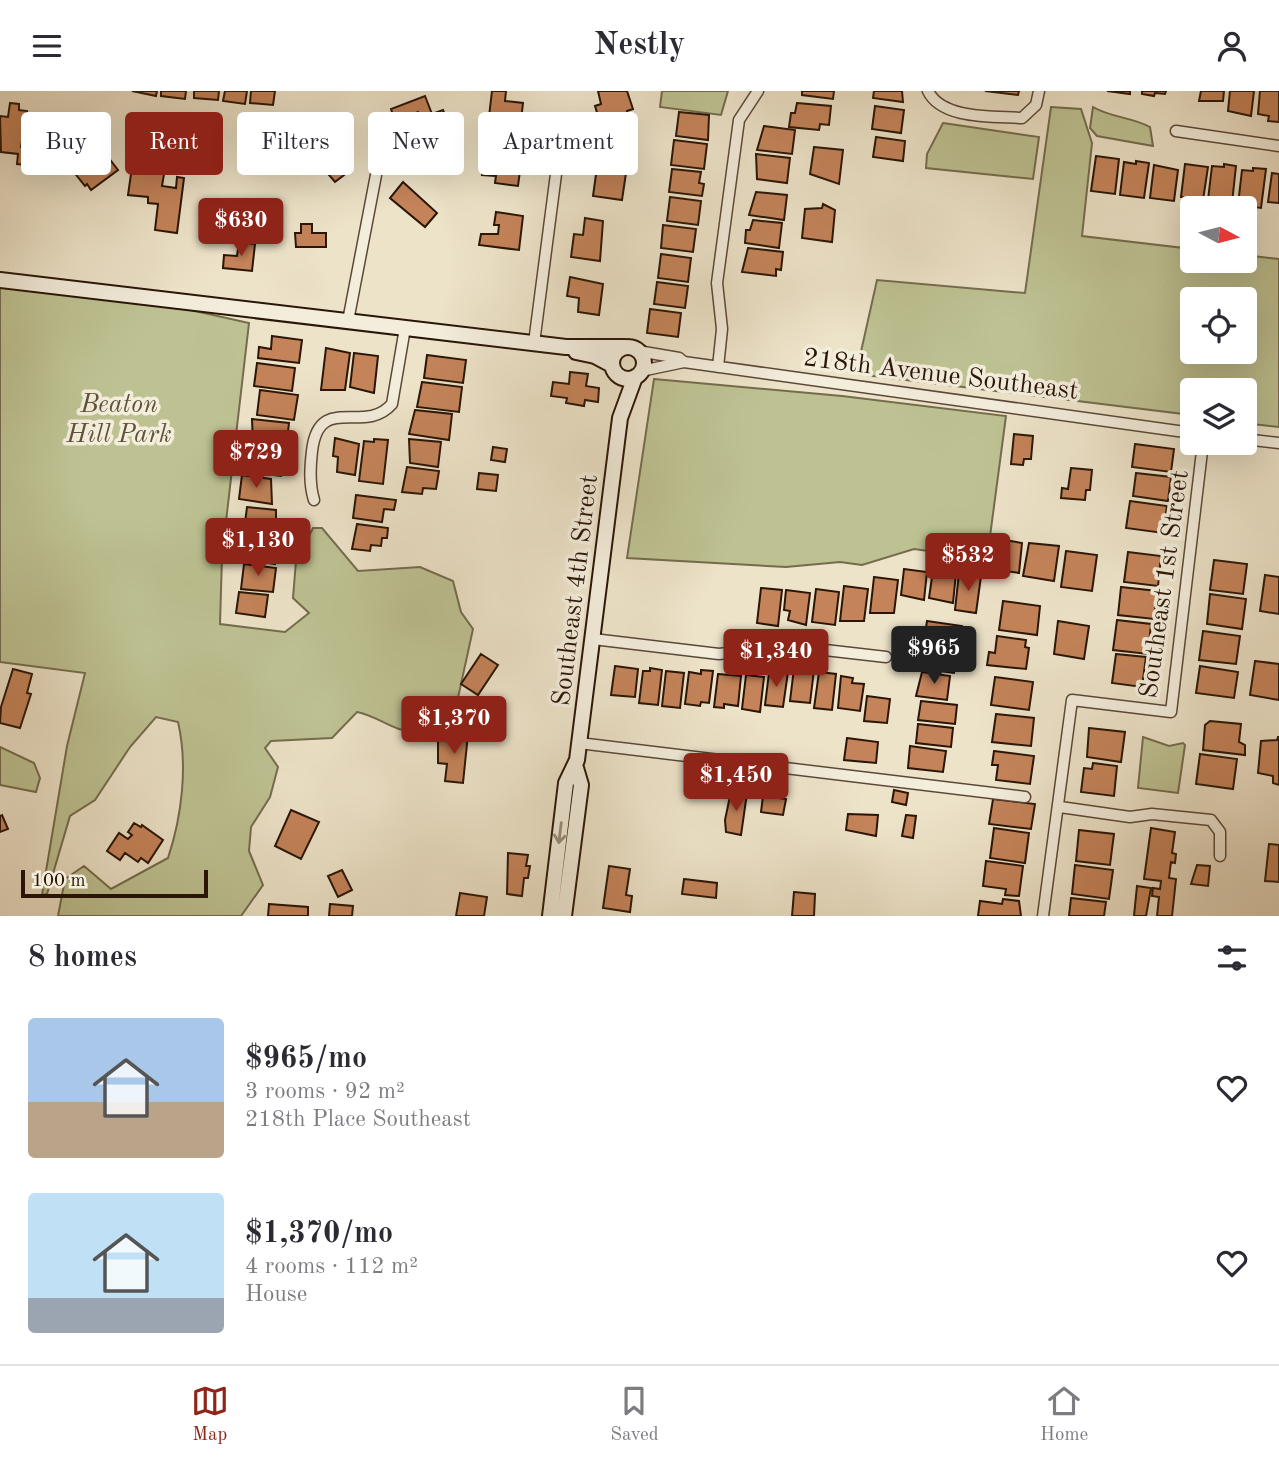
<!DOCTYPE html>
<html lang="en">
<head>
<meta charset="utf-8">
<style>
  :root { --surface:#fff; --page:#f2f2f3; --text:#2b2b33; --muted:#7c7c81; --line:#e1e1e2; --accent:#8f2418 }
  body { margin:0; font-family:"Old Standard TT",serif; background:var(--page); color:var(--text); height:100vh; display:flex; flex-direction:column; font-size:26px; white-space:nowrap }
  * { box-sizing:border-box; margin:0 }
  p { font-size:23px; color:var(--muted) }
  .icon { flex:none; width:38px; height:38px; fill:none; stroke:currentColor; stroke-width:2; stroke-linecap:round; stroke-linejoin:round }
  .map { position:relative; height:825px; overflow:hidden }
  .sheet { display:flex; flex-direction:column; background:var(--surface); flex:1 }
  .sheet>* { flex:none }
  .top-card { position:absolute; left:21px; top:21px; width:700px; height:63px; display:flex; gap:14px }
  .needle { width:46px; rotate:97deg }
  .buttons { position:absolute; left:1180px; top:105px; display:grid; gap:14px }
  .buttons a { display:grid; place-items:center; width:77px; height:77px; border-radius:7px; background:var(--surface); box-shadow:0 7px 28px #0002; font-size:35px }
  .scale { position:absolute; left:21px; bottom:18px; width:187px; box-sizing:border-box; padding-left:7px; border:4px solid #2a1507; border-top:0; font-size:19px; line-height:24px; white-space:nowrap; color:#2a1507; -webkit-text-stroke:5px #f3eddc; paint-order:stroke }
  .price { position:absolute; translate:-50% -60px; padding:0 16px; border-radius:7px; background:var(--accent); color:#fff; font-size:23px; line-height:46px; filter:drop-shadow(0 2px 4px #0008) }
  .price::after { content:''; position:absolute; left:50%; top:42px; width:21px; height:16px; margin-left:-10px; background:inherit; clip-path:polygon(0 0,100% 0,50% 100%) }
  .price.selected { background:#222; color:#fff }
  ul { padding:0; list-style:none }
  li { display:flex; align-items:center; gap:21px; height:175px; padding:0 28px }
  li span { display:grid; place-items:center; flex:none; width:196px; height:140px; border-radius:7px; color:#555 }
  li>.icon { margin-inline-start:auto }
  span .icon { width:84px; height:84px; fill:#fffc; stroke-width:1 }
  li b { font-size:30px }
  h2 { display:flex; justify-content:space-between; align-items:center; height:84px; padding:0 28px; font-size:30px }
  .tag { padding:0 24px; border-radius:7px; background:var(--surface); box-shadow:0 7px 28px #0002; font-size:24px; line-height:63px }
  .tag.selected { background:var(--accent); color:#fff }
  header { display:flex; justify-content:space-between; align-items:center; height:91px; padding:0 28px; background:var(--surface); font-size:32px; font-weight:700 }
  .tab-bar { display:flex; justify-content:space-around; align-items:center; height:98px; border-top:2px solid var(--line); background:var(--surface); font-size:19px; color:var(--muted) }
  .tab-bar a { display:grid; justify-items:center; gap:4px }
  .tab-bar .selected { color:var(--accent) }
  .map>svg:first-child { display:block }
  .green { fill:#bec293; stroke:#746c4d; stroke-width:2; fill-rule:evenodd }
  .building { fill:#c48359; stroke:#2a1507; stroke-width:2 }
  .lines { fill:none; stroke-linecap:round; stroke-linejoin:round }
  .street-casing { stroke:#5b4838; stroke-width:13 }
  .secondary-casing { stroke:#2a1507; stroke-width:18 }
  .street { stroke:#f3eddc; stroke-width:10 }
  .secondary { stroke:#f3eddc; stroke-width:14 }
  .oneway { stroke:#998c7c }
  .labels { text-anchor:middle; stroke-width:7; stroke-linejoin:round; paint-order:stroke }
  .street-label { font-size:26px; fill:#2a1507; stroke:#f3eddc }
  .park-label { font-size:26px; font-style:italic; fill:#5e5238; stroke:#f3eddc }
</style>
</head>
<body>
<header><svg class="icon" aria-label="menu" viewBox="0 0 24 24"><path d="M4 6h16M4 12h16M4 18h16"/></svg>Nestly<svg class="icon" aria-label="person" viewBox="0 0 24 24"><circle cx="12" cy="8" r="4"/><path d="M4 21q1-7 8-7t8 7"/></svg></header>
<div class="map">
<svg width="1279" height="825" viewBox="0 0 1279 825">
  <rect width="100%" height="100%" fill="#ede3c9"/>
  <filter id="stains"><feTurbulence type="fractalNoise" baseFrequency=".00286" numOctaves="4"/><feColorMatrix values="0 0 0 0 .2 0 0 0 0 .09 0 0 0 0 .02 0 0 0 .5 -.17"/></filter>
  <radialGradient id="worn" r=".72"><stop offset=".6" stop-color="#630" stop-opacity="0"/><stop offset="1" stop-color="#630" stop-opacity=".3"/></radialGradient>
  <path class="green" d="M662,0H728L721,24L660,16Z
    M1051,16L1081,18L1092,52L1082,145L1192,158V170H1244V164L1279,168V336L1244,332V299H1192V324L856,283L877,189L1025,202ZM1192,208H1244V261H1192Z
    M1093,16C1112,27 1132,26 1150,36L1153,55L1097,45L1090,37Z
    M943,32L1039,46L1033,88L926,77L927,63Z
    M0,194L159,212L249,232L222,465L220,533L285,541L309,522L293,507L296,470L313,437H322L358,480L420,476L453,490L461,521L473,538L454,625C438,632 417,644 399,638C384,633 373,624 357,621L332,647L271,650L265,657L278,676L270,706L251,736L249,760L263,794L241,825H58L65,788L84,775L111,798L168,767C182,725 188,674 178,631L156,626L130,656L95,709L70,725L47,803L42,804L67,655L85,582L0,571Z
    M654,288L842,305L1006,325L987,468L914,458L862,474L840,471L786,476L627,467Z
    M1143,646L1169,655L1183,652L1185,654L1178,702L1138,697Z
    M0,656L34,672L40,687L36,701L0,694Z"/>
  <path class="building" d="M132,0H157L156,5Z
    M161,0H186L185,8L161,5Z
    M194,0H219L218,9L194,7Z
    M225,0H247L245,13L223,10Z
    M251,0H275L273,14L250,12Z
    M492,0H506L505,10L523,12L520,38L488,34Z
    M598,0H627L633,18L627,20L629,28L606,33L603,24L598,25L595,15L601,13Z
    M802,0H834L833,8L802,4Z
    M874,0H902L903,11L873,7Z
    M985,0H1019L1018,4Z
    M1107,0H1130V3Z
    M1142,0H1166L1165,3L1155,2L1154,5L1142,3Z
    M1201,0H1224L1223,10H1199Z
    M1230,0H1254L1251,25L1228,20Z
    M1260,0H1279V31L1268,30L1269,25L1258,23Z
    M425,5L432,23L443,19L448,31L425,40L418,21L395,30L391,18Z
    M10,12L19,13V19L27,20L21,56L49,59L47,76L17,73L18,63L1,61L0,25L8,26Z
    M797,12L831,15L829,34L820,33L819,39L789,36L791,22H795Z
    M875,15L904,19L901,42L872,38Z
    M679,21L709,24L708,49L676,45Z
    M764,35L795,39L792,63L757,59Z
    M876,46L905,50L903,70L873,66Z
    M326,49L331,56L339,50L346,58L336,67L341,72L337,76L344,84L335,91L316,69L322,64L316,57Z
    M674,49L707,53L704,78L671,74Z
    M495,55L523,58L518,95L495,92L496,85L482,84L484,69L493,70Z
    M814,56L843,59L839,93L810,83Z
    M599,62L621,65L619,81L626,82L622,109L593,105Z
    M95,63L102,71L108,66L118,79L91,99L87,93L85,95L73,80Z
    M756,63L790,67L787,92L757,88Z
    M1096,65L1119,68L1115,103L1091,100Z
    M133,69L159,72L158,76L165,77L162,95L176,97L177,86L184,87L177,142L155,139L158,113L148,112V106L128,104Z
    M1136,70L1149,72L1144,107L1120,104L1124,71L1136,73Z
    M1185,73L1208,76L1203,109L1181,106Z
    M1224,73L1236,75L1232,112L1208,109L1212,75L1224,76Z
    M1154,74L1178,79L1174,110L1150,107Z
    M1253,77L1266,78L1261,117L1238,114L1242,79L1253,80Z
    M672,78L701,81L699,92L704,93L702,105L669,101Z
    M1272,82L1279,83V112L1268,111Z
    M403,91L437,122L425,136L390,107Z
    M756,101L787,104L784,129L749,124Z
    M670,106L701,110L698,134L667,130Z
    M823,113L835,119L832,151L802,147L805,118L822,117Z
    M496,121L523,125L519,159L479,154L481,143H498L499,134H494Z
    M585,127L603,130L600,170L571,166L574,143L583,144Z
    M753,129L782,132L779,157L745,152L746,139H750Z
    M301,133H312V142H326V156H296L295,142H301Z
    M663,134L696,138L693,161L661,157Z
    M239,151L255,153L252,180L223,177L224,164L237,165Z
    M748,157L783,161L781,179L776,178V185L742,181Z
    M661,163L691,167L688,191L658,187Z
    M570,186L603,193L599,224L578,221L579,207L567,205Z
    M657,191L688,195L685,217L654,213Z
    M650,218L681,222L678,246L647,242Z
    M272,245L302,249L299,272L258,267L259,256L271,258Z
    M326,257L350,262L345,299H321Z
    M354,262L378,265L374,302L350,296Z
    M427,264L466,269L463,292L424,287Z
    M257,272L295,277L292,300L254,295Z
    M570,281L588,283L586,295L599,297L598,311L585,309L584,315L566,312L567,307L551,305L553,291L569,293Z
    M422,291L462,296L459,321L417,316Z
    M260,299L298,304L294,329L257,324Z
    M415,319L452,323L449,349L409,343Z
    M252,328L289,332L286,357L253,353Z
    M1014,343L1033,345L1031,368H1024L1023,374L1011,373Z
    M335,347L359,353L355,384L337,381L338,366L333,365Z
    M374,348L388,349L383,393L359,390L364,350L374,351Z
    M409,348L441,351L438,376L410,372Z
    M1135,353L1174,358L1171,381L1132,376Z
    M493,356L507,358L505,371L491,369Z
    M255,357L287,361L281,385L249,381Z
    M407,376L439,380L436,398L423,397L422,403L402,401Z
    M1071,377L1092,379L1090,399H1086L1085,409L1061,407L1062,397L1068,398Z
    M479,382L498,384L496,400L477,398Z
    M1136,382L1171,386L1168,410L1133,405Z
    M242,384L271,388L272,413L239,408Z
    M356,404L396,409L394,419L384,418L382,431L353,427Z
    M1130,410L1167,415L1163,442L1126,437Z
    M247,416L276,419V444L244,440Z
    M357,433L388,437L387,447H382L381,455L371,454L370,460L352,458Z
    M243,444L274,448L275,473L255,470L256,465L241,463Z
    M993,447L1022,452L1019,482L991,478Z
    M1029,452L1059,455L1054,490L1023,485Z
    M1066,460L1097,464L1092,500L1061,496Z
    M1128,461L1161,465L1158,495L1124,491Z
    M1214,469L1247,473L1243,503L1210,499Z
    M244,473L276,477L273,501L241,498Z
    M904,478L927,481L924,509L901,504Z
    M933,479L956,482L953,512L929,507Z
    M959,482L981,485L976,522L955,519Z
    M1265,484L1279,486V523L1260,520Z
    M874,486L898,489L894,522H870Z
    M844,495L868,498L864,530H840Z
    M1121,496L1157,500L1154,528L1118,524Z
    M761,497L782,499L778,535L757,532Z
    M816,498L839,501L835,534L812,531Z
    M786,499L810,502L806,534L788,529L790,520L784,519Z
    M239,501L268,504L265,526L236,522Z
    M1210,503L1246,508L1242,538L1207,533Z
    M1003,510L1040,515L1037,544L999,539Z
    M1117,529L1151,533L1148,563L1113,559Z
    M927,530L962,535L960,554L924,550Z
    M1058,530L1089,535L1084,568L1054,563Z
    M1203,540L1240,545L1236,573L1199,569Z
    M997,545L1026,549L1025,556L1029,557L1026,578L987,574L989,561L995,562Z
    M924,553L959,557L954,582L925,578Z
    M481,563L498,574L478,604L461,593Z
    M1116,563L1146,566L1142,596L1112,592Z
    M1255,570L1279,573V609L1250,604Z
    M615,575L638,578L635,606L611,604Z
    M1200,575L1238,581L1234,607L1196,602Z
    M650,577L662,579L658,614L639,612L643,580H650Z
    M794,577L814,579L810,612L790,610Z
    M13,578L32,583L27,602L31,603L20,637L0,632L1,616Z
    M701,579L713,580L709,612L701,611L700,615L685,613L689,581L701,583Z
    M776,579L788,581L783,616L765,614L769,582H776Z
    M666,580L684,582L680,617L662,615Z
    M819,581L836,583L832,619L814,617Z
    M922,581L950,585L947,609L916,605Z
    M718,583L741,585L738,615L724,613V617L714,616Z
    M746,584L764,586L760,621L742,618Z
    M841,585L853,587L852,592L864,593L860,620L838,617Z
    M995,586L1033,591L1029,619L991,614Z
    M867,605L890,608L887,632L864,630Z
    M921,610L957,614L955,633L918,629Z
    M996,623L1034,627L1031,655L992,651Z
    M1210,630L1241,633L1239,651L1245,654V664L1203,659L1205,634Z
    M918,633L953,637L951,656L916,652Z
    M1089,637L1125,641L1121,671L1087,666Z
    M446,640L468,643L463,692L445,690L447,673L438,672V649L445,650Z
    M1278,646H1279V694L1273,692V685L1258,682L1261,650L1277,649Z
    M847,647L878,651L876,672L844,669Z
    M910,655L946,660L943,681L908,677Z
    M994,660L1034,665L1030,693L996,689L998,674H992Z
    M1200,663L1237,668L1233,698L1196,693Z
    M1093,672L1117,675L1114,705L1081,701L1084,677L1092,678Z
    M894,699L908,702L906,714L892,711Z
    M731,700L747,702L741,744L726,741L725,729Z
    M763,705L786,708L783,724L761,721Z
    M993,708L1035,713L1031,738L989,733Z
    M291,719L319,731L301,768L275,755Z
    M848,723L878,724L876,745L846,739Z
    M2,724L8,738L0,741V725Z
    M906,724L916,725L913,747L902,745Z
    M134,732L141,736L142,734L163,749L148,772L141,767L138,771L125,762L120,769L107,760L119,742L128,748L132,744L128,741Z
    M994,737L1029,742L1025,772L990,767Z
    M1151,737L1175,741L1172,762L1176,763L1175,772L1171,771L1169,787L1176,788L1172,825H1157L1159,806L1152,805L1153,797L1160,798L1161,790L1144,788Z
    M1079,739L1114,743L1110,774L1076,770Z
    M1269,753L1279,754V791L1265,790Z
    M508,762L528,764L526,775H530L528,787H524L522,805L507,803Z
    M986,770L1023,775L1019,805L1005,804L1006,798L983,795Z
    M1075,774L1113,779L1109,808L1072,803Z
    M1197,774L1210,775L1208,795L1191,793Z
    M609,775L630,778L626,804L632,805L630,821L603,817Z
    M342,779L352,799L338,806L328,785Z
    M684,788L717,792L716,807L682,803Z
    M1137,795L1151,797L1146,825H1134Z
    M794,801L815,803L814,825H792Z
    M460,802L487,806L484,825H456Z
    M1071,807L1106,811L1104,825H1069Z
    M1003,808L1019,810L1021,825H978L980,810L1002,813Z
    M269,813L308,816V825H268Z
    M330,813L353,815L352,825H329Z"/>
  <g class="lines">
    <defs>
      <path id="street" d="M928,0C942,29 994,25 1022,27L1036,14L1039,0
        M1176,40L1279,55
        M348,230L376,84
        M534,252L559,60
        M638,260L679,267L684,271L1192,342
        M718,276L722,238L717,192L739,29L758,0
        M641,280L684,271
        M1244,348L1279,352
        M314,409C309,393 310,377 312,360C319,301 364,345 392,313L405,237
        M593,548L719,563L790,555L886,566
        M579,652L1025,706
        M1060,716L1130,726L1152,723L1211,729L1220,741V765
        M1043,825L1072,609L1171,621L1203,352"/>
      <path id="secondary" d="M0,189L566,256H624
        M612 272a16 16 0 1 1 32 0a16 16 0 1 1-32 0Z
        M576,261L595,265L612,274
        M550,825L566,692L577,669L620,327L635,286
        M564,825L581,694L576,677"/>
    </defs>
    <use href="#street" class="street-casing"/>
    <use href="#secondary" class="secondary-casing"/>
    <use href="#street" class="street"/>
    <use href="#secondary" class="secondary"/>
  </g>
  <defs><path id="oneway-shaft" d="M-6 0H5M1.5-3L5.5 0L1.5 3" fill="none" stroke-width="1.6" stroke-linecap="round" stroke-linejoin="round" transform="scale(1.75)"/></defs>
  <use class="oneway" href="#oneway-shaft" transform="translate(560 742) rotate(97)"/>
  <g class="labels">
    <g class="street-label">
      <text transform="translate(941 282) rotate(7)" y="9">218th Avenue Southeast</text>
      <text transform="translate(1163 493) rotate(-82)" y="9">Southeast 1st Street</text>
      <text transform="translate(574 499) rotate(-83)" y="9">Southeast 4th Street</text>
    </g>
    <g class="park-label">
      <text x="119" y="321">Beaton<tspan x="119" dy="30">Hill Park</tspan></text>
    </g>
  </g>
  <rect width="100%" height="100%" filter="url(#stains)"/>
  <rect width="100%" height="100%" fill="url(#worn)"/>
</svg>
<div class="buttons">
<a><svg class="needle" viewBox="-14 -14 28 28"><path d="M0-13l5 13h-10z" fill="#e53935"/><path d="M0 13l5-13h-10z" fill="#7c7c81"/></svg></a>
<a><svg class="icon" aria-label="locate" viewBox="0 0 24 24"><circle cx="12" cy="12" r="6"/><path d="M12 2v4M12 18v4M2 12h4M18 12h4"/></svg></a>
<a><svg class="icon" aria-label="layers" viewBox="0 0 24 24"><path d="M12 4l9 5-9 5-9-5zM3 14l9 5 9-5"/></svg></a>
</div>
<div class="scale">100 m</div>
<b class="price" style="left:241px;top:167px">$630</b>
<b class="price" style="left:256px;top:399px">$729</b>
<b class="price" style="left:258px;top:487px">$1,130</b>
<b class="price" style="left:968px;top:502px">$532</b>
<b class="price selected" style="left:934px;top:595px">$965</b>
<b class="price" style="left:776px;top:598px">$1,340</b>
<b class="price" style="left:454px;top:665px">$1,370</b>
<b class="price" style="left:736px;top:722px">$1,450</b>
<div class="top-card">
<a class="tag">Buy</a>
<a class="tag selected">Rent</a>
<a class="tag">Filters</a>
<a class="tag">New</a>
<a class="tag">Apartment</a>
</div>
</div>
<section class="sheet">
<h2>8 homes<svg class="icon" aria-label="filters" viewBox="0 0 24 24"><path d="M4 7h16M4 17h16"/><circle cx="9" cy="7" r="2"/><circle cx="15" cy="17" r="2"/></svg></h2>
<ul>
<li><span style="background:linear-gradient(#a9c7e8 60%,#b9a48a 0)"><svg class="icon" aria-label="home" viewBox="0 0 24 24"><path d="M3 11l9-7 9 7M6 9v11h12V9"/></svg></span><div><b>$965/mo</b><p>3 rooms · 92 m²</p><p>218th Place Southeast</p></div><svg class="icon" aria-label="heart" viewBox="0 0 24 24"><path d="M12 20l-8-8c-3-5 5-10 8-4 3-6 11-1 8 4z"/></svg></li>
<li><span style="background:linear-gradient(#bfe0f5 75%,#9aa5b1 0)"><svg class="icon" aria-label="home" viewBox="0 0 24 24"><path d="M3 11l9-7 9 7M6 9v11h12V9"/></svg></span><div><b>$1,370/mo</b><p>4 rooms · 112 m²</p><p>House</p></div><svg class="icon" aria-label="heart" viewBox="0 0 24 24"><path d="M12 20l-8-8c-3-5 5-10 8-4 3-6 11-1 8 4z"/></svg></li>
</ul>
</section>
<nav class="tab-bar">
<a class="selected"><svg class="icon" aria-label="map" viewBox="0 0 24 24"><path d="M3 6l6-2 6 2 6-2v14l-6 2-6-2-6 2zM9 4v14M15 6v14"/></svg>Map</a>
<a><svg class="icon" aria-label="saved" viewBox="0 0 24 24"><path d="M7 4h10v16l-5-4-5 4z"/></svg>Saved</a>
<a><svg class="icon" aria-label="home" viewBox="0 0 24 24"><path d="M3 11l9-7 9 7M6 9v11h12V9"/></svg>Home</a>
</nav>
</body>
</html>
